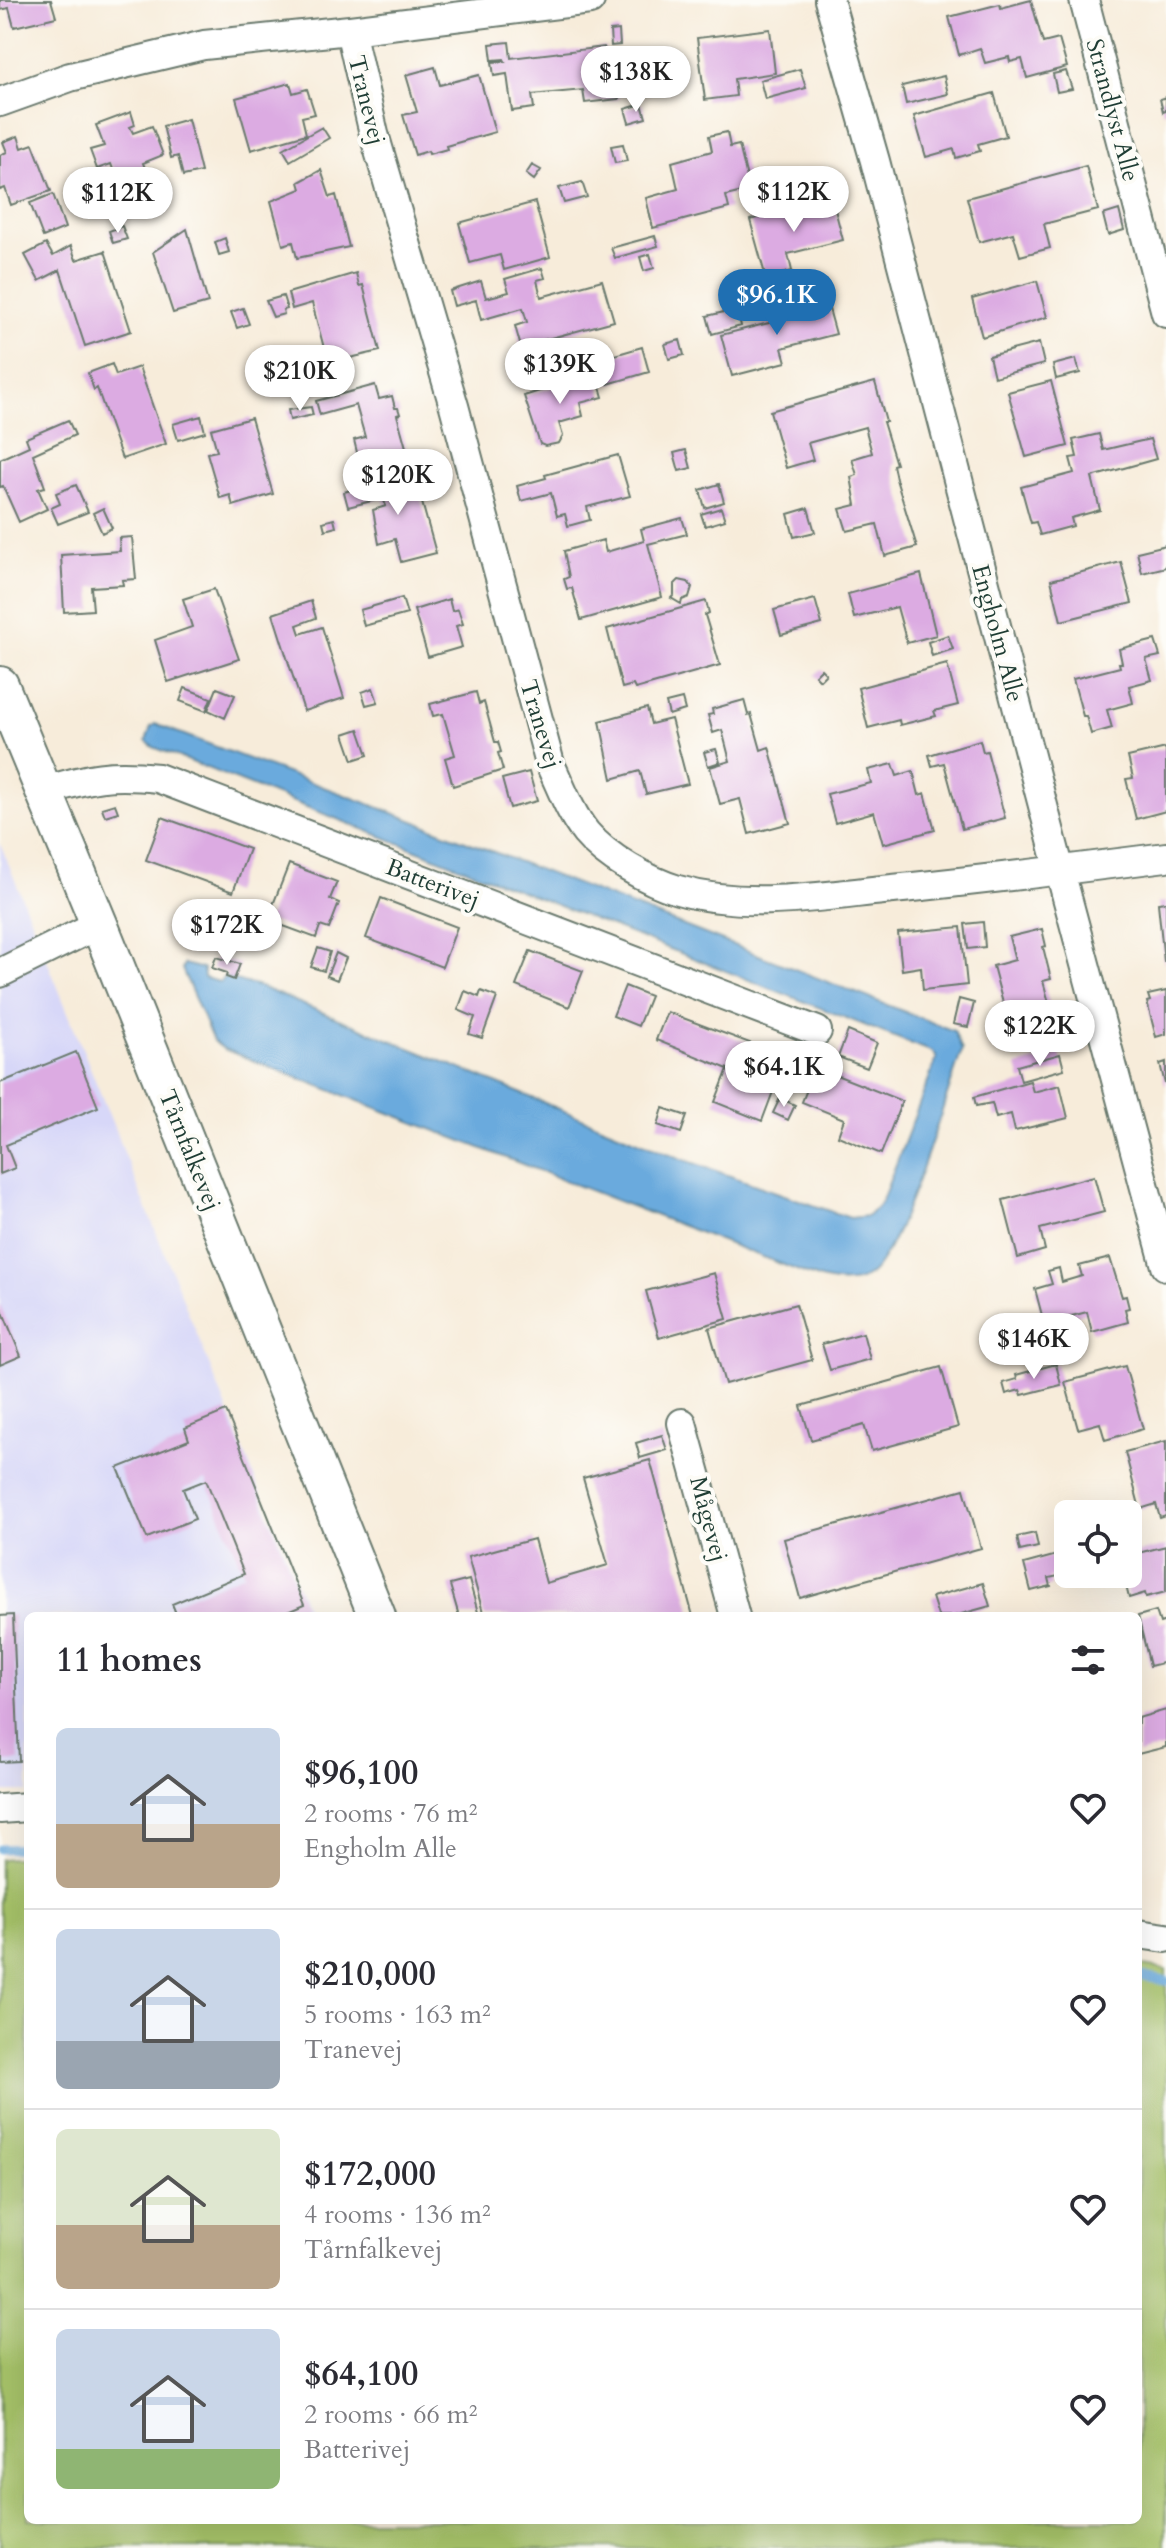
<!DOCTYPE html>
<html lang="en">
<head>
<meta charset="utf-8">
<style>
  :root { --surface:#fff; --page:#f2f2f3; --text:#2b2b33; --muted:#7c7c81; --line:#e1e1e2; --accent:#1f6fb2 }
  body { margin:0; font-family:Cardo,serif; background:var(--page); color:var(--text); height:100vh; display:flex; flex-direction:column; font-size:30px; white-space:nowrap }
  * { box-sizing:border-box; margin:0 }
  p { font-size:26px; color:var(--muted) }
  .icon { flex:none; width:44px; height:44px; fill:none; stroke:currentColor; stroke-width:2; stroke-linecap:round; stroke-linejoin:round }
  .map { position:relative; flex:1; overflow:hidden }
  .sheet { position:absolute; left:24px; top:1612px; width:1118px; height:912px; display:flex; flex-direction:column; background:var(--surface); border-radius:12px; box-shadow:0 8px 32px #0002 }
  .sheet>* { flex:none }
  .fabs { position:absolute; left:1054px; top:1500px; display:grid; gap:16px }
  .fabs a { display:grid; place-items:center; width:88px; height:88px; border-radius:12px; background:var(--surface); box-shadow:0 8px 32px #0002; font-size:40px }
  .price { position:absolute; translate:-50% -68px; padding:0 18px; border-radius:28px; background:#fff; color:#222; font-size:26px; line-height:52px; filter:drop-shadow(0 2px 4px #0008) }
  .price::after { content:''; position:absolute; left:50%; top:48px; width:24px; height:18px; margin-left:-12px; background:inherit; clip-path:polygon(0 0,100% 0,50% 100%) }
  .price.active { background:var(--accent); color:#fff }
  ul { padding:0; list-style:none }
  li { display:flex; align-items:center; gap:24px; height:200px; padding:0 32px }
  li+li { border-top:2px solid var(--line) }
  li span { display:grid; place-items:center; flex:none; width:224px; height:160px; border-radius:12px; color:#555 }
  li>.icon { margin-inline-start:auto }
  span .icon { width:96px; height:96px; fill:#fffc; stroke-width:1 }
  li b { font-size:34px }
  h2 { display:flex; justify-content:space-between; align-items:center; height:96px; padding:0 32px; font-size:34px }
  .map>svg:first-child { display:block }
  .built { fill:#d7d7f8 }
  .green { fill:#a5c168; stroke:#627f4e; stroke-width:2 }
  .water { fill:#6aaadd; stroke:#447488; stroke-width:2 }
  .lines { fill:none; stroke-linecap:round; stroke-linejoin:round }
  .stream { stroke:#6aaadd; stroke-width:9 }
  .building { fill:#dcabe2 }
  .minor-casing { stroke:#6b7a6e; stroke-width:32 }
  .tertiary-casing { stroke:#6b7a6e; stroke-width:40 }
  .minor { stroke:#fff; stroke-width:28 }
  .tertiary { stroke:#fff; stroke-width:36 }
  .labels { text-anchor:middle; stroke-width:8; stroke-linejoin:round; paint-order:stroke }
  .street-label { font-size:24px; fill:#1f3d34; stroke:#fdfcf7 }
</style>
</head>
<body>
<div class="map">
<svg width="1166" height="2548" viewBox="0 0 1166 2548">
  <rect width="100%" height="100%" fill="#fdfcf7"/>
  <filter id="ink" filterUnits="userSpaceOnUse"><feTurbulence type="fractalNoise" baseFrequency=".0125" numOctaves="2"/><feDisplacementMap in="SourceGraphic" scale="16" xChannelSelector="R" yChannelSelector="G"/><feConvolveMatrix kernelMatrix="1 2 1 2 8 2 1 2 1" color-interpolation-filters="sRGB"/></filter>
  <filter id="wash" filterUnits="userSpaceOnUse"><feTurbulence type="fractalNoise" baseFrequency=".006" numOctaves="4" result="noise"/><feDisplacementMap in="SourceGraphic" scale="32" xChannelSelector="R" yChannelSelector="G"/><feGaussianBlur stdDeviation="1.8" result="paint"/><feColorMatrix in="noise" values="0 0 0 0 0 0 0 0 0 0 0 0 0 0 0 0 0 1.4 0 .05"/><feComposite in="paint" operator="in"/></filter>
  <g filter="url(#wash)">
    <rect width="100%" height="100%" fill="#f7ecda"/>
    <path class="built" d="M0,843L310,1616H28V1792H0Z"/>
    <path class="green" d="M28,1857V2520H1138V1965L1166,1970V2548H0V1859Z"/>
    <path class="water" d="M155,724L401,816L954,1031L962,1050C947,1092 900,1255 868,1276C856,1285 834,1283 820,1279L224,1049L213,1041L182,969L184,964L203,969L204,978L220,982L224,977L260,987L682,1159L850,1218L868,1216L881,1203L937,1058L933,1052L153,747L146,741L151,727Z"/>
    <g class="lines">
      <path class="stream" d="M0,1849L28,1848
        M1138,1976L1166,1981"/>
    </g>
    <g id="blocks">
      <path class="building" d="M0,0H51L56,17L14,27L9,8L0,10Z
        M1031,0L1043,43L1059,39L1067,67L1027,78L1022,59L1010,62L1009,57L985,63L980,48L959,55L949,17L1000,4L1001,8Z
        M770,29L775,73L734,79L736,96L705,100L697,38Z
        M619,30L620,45L611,46L610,31Z
        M509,42L511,58L604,47L619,99L585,103L583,90L532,95L534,108L512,111L507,74L494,76L492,62L505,61L504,59L492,60L490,44Z
        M435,67L440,85L479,75L495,132L446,146L447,149L429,154L428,151L415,155L403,115L417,112L406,75Z
        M800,69L806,88L765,99L760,80Z
        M1066,71L1072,89L1057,92L1053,74Z
        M944,76L948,94L906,104L902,86Z
        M290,83L293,93L307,89L315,114L302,117L306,134L251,150L236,98Z
        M994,93L1006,136L978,144L980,151L956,158L954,149L926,157L914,116Z
        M1166,97V111L1163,112L1160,99Z
        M642,104L646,118L629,123L625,109Z
        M131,112L135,125L130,127L133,133L152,126L163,155L143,163L153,189L125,200L111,164L97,169L90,150L104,146L96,125Z
        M188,119L201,172L183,176L178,156L171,158L163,126Z
        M322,127L329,138L290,161L283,149Z
        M727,132L730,147L739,145L750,190L726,196L729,208L653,228L646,198L678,189L672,162L712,151L709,136Z
        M18,136L22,148L33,144L51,191L11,205L5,188L0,190V155L7,152L3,142Z
        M623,144L627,161L615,163L611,146Z
        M532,165L541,170L534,180L526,174Z
        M1086,166L1098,210L1044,224L1050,248L1020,256L1013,233L979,242L967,198Z
        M321,170L330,197L336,195L349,247L297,258L293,242L283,245L271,201L301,189L299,182Z
        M582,182L587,197L564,203L559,188Z
        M53,194L65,228L43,237L30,203Z
        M832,198L843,240L788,254L792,271L766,278L750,220Z
        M535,202L550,257L504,270L500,255L470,263L459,223Z
        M1119,210L1124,230L1108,235L1103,215Z
        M122,226L127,239L113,243L109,231Z
        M187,229L208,303L173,313L153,252Z
        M655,236L658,246L615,258L611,248Z
        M225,238L229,252L219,255L215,242Z
        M46,244L53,256L71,246L76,260L105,251L131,331L85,346L60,270L39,281L25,255Z
        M650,254L654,268L644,271L640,257Z
        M542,268L545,278L537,280L541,297L602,280L614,321L536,342L539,354L524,358L515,326L527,322L523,308L481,320L476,300L454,306L450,291L481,281L486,298L509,292L505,279Z
        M356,273L359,286L363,285L380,351L328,363L312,303L292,309L288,293Z
        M1037,281L1047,317L982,337L972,299Z
        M283,296L287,309L283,310L284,314L273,317L266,301Z
        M826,298L836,334L782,348L786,362L732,376L721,335L773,322L771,313Z
        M243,308L249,324L237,328L231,312Z
        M737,309L741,326L712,334L707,316Z
        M680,340L684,355L669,359L665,344Z
        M1039,343L1044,364L994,377L989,356Z
        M642,347L649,372L608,384L601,359Z
        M1076,359L1080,373L1056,379L1053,365Z
        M112,364L116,375L139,367L166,444L122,459L97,388L94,390L88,373Z
        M596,373L603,397L580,403L583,416L559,423L563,436L559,443L545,446L540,444L524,396Z
        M1051,381L1068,446L1026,457L1008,392Z
        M875,382L886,422H883L896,464L893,465L896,479L917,547L885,556L877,524L847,531L840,509L856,505L851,477L857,475L852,459L872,453L865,427L808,443L813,460L786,468L770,411Z
        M375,385L379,399L392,396L395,408H398L400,414L397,415L410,462L362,473L354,440L365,437L356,405L320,415L316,401Z
        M311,407L313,415L290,420L288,410Z
        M201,416L205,432L178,440L173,424Z
        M251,418L273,494L233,506L230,495L220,498L207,453L217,451L211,429Z
        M68,420L75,435L33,454L45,487L38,489L47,509L19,522L3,486L0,487V459L29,446L26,438Z
        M1099,434L1103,450L1150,439L1156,459L1092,477L1100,510L1071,518L1073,526L1040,535L1036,522L1031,523L1021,487L1074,473L1070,458L1077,457L1073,440Z
        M686,450L691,468L679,471L674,453Z
        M618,455L630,496L587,507L590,520L568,526L565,514L557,516L551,493L521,501L517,486L546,478L545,475Z
        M399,476L403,492L418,488L436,553L401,562L395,539L379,544L373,510L386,506L383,498L348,507L344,492Z
        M719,484L724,502L705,508L700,490Z
        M76,485L88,512L58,524L51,508L60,504L56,493Z
        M103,508L112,528L102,533L93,513Z
        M721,508L725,520L705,526L701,514Z
        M808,508L815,532L794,537L788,514Z
        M682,518L687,534L648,544L662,597L581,620L572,588L567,589L564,579L569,577L564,551L603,540L606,552L644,541L641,529Z
        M334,519L336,527L325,530L323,522Z
        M132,537L136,579L122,580L123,585L91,587L93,610L64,612L61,555L120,551L119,538Z
        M1166,545V567L1142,573L1137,552Z
        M1121,562L1132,603L1061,621L1051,580Z
        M921,574L936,635L907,643L897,607L854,618L848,594Z
        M679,580L688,582L692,587L689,597L682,600L681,604L671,598L674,595V585Z
        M214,589L239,659L168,682L155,640L192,627L183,599Z
        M402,598L407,614L364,626L360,610Z
        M449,599L452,611L458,609L463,624L456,626L462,647L428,657L414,610Z
        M815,599L822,624L781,635L774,610Z
        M311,601L316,618L297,625L300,634L322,627L344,698L304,711L273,614Z
        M706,601L709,613L705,615L720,665L635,689L633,685L622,688L607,629Z
        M948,635L953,649L932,656L928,642Z
        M1155,640L1160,656L1146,659L1152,680L1129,686L1133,703L1107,710L1112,728L1091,734L1086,716H1083L1073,679L1120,667L1119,663H1122L1119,649Z
        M947,664L958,705L934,711L936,716L900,725L899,720L868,728L858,688Z
        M821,669L826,674L820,680L815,675Z
        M185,688L211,698L206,711L180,701Z
        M217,688L235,695L225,718L208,710Z
        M373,688L378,702L366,705L362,692Z
        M476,692L479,704L484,702L495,742H498L501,752L498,753L503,770L453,786L445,758L455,755L443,714L433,716L430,704Z
        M682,699L685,710L669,715L666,703Z
        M744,700L748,715L751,714L761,750L769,747L790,823L749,834L740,799L720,804L710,767L730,761L722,730L713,733L708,715L713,714L712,709Z
        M647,708L651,724L671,719L688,784L646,794L640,771L612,779L600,721Z
        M359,729L368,755L353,760L344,734Z
        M980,740L983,752L987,751L1005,818L962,829L944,763L932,766L929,755Z
        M1166,748V811L1136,819L1126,779L1133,778L1128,757Z
        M716,749L720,762L708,766L704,752Z
        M893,764L897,776L913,771L919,795L925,793L935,830L883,844L874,812L835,823L827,794L871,783L868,770Z
        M529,772L537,801L510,808L502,779Z
        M115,804L118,812L105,816L102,808Z
        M162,817L249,849L233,892L146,860Z
        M289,864L337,882L330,899L339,903L329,929L320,926L316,938L267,920Z
        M381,898L457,927L442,967L366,938Z
        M1166,902V962H1164L1158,903Z
        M983,922L985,947L968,949L965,924Z
        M961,927L967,985L923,990L921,967L902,970L898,933Z
        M1042,929L1046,946L1043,947L1051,979L1043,981L1051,1010L1008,1022L993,966L1015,960L1009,937Z
        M318,948L330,952L324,971L311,967Z
        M530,951L583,971L569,1007L516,986Z
        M336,953L346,958L337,980L327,976Z
        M216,957L240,964L234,980L226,977L227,973L212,968Z
        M625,986L650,996L638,1026L613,1016Z
        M465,991L479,997L481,991L497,997L482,1038L469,1034L475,1017L458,1010Z
        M1166,991V1034L1156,1037L1147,1002L1150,1001L1148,995Z
        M959,999L974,1003L968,1027L953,1024Z
        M667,1012L787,1057L786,1060L804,1068L795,1089L777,1081L762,1121L715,1102L728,1069L656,1040Z
        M848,1031L877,1043L867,1068L838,1057Z
        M76,1052L98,1107L6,1145L15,1168L0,1174V1083Z
        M1060,1054L1064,1069L1021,1081L1017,1066Z
        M1166,1062V1084H1165L1160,1064Z
        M816,1067L902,1101L881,1154L838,1136L844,1119L802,1102Z
        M1030,1081L1033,1092L1060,1085L1068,1118L1015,1131L1011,1114L996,1118L992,1103L976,1106L974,1097Z
        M780,1098L795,1105L788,1120L773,1113Z
        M663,1108L687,1116L681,1133L658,1125Z
        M1094,1176L1104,1212L1040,1229L1045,1250L1018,1258L1003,1200Z
        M1110,1258L1122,1297L1126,1296L1129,1308L1125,1309L1128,1322L1092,1332L1087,1312L1044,1323L1035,1289L1052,1284L1048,1271L1059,1268L1062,1282L1082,1276L1079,1266Z
        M714,1273L727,1319L659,1338L646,1291Z
        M796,1304L812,1360L725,1384L709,1328Z
        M0,1305L21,1356L0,1365Z
        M863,1333L870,1359L830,1370L822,1344Z
        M1066,1333L1070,1349L1050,1354L1046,1338Z
        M1056,1364L1061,1385L1022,1395L1020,1390L1006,1394L1003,1383L1017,1379L1016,1375Z
        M1125,1366L1143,1429L1105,1440L1100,1423L1078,1429L1065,1382Z
        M941,1367L958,1427L872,1451L864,1425L811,1440L801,1406Z
        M226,1411L304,1605L278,1616H177L172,1604L244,1574L206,1480L183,1489L195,1519L147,1538L118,1468L189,1440L185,1428Z
        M662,1435L667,1450L640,1458L636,1443Z
        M1166,1441V1516L1160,1518L1156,1504L1140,1509L1125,1452Z
        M650,1460L693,1616H484L468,1557L534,1539L546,1583L608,1565L583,1478Z
        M964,1489L981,1548L800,1598L784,1539Z
        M1035,1533L1038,1547L1020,1551L1017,1537Z
        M1166,1546V1592L1146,1597L1145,1593L1129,1598L1123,1574H1128V1560L1135,1558L1134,1554Z
        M1068,1552V1574L1049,1578L1051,1586L1031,1591L1024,1564Z
        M469,1580L479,1616H459L450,1585Z
        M983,1583L990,1606L954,1616H938L932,1597Z
        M1156,1611L1160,1623L1166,1621V1662L1150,1666L1138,1616Z
        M13,1615L19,1761L0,1762V1616Z
        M1166,1710V1747L1138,1754V1718Z"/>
    </g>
  </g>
  <g filter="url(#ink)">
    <use href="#blocks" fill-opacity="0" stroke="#6b7a6e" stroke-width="2"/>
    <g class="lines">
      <defs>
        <path id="minor" d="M829,0L875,161L1060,871L1166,1266
          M1084,0L1166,313
          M350,30L374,134L454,406L550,764C561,787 570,813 586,833C607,858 648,881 678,890C744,909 817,897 883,890C978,881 1072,869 1166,857
          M0,102L70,77L204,45L350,30L590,0
          M44,791C91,777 109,773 158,778L817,1031
          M0,973L99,924
          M682,1423L735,1616
          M0,1809L28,1807
          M1138,1934L1166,1938"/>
        <path id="tertiary" d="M0,685L99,924L377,1616"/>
      </defs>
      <use href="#minor" class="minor-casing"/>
      <use href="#tertiary" class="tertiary-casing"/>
      <use href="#minor" class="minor"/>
      <use href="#tertiary" class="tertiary"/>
    </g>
  </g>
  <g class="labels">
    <g class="street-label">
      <text transform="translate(367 100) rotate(76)" y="8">Tranevej</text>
      <text transform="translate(1113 110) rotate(75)" y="8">Strandlyst Alle</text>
      <text transform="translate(998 633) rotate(75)" y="8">Engholm Alle</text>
      <text transform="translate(541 724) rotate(73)" y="8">Tranevej</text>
      <text transform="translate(433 883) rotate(21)" y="8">Batterivej</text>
      <text transform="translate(190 1150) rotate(68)" y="8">Tårnfalkevej</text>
      <text transform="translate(709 1519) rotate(75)" y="8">Mågevej</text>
    </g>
  </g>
</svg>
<div class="fabs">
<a><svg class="icon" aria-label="locate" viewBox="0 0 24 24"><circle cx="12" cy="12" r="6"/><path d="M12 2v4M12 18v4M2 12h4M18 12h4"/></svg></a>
</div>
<b class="price" style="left:636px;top:114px">$138K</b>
<b class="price" style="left:794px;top:234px">$112K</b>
<b class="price" style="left:118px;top:235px">$112K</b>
<b class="price active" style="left:777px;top:337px">$96.1K</b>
<b class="price" style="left:560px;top:406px">$139K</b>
<b class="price" style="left:300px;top:413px">$210K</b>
<b class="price" style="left:398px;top:517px">$120K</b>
<b class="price" style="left:227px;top:967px">$172K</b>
<b class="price" style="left:1040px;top:1068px">$122K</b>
<b class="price" style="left:784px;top:1109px">$64.1K</b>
<b class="price" style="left:1034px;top:1381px">$146K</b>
<section class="sheet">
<h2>11 homes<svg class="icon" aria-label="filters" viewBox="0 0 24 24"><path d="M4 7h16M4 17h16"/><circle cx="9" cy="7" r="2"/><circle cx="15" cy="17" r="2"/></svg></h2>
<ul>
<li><span style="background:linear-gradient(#c9d6e8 60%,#b9a48a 0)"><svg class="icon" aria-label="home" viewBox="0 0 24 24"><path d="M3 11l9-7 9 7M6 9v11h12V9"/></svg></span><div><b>$96,100</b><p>2 rooms · 76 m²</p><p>Engholm Alle</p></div><svg class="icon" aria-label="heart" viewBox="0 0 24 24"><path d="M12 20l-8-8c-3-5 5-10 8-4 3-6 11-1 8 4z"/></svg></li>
<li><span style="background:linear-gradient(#c9d6e8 70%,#9aa5b1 0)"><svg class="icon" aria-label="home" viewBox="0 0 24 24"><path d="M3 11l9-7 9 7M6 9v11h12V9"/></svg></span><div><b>$210,000</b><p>5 rooms · 163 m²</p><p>Tranevej</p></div><svg class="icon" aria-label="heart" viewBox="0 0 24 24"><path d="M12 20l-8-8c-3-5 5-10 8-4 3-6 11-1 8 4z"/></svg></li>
<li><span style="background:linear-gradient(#dfe7d0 60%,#b9a48a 0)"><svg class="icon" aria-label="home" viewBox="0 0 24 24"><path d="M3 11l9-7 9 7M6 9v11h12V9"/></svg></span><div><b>$172,000</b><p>4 rooms · 136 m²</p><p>Tårnfalkevej</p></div><svg class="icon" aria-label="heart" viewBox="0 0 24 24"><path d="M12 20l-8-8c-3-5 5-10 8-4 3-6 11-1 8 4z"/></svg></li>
<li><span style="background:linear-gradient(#c9d6e8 75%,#8fb573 0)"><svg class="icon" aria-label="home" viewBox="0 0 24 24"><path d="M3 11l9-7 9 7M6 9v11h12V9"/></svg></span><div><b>$64,100</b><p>2 rooms · 66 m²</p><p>Batterivej</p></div><svg class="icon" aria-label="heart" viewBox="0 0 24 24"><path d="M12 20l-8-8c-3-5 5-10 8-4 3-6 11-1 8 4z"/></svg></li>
</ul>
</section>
</div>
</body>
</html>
